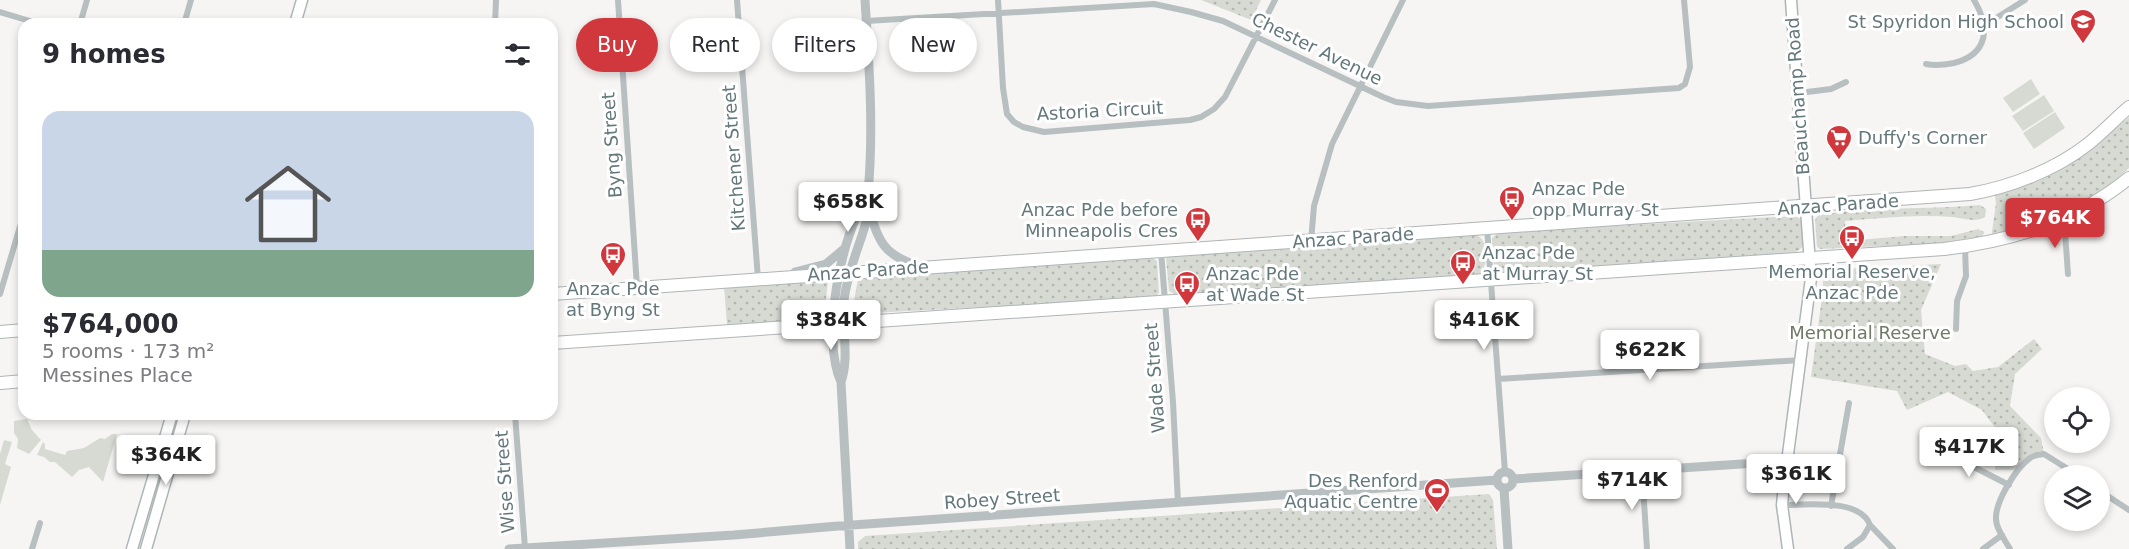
<!DOCTYPE html>
<html lang="en">
<head>
<meta charset="utf-8">
<style>
  :root { --surface:#fff; --page:#f7f7f7; --text:#2b2b33; --muted:#7c7c81; --accent:#d1383d }
  body { margin:0; font-family:"DejaVu Sans",sans-serif; background:var(--page); color:var(--text); height:100vh; display:flex; flex-direction:column; font-size:22px; white-space:nowrap }
  * { box-sizing:border-box; margin:0 }
  p { font-size:20px; color:var(--muted) }
  .icon { flex:none; width:33px; height:33px; fill:none; stroke:currentColor; stroke-width:2; stroke-linecap:round; stroke-linejoin:round }
  .map { position:relative; flex:1; overflow:hidden }
  .sheet { position:absolute; left:18px; top:18px; width:540px; height:402px; display:flex; flex-direction:column; background:var(--surface); border-radius:18px; box-shadow:0 3px 9px #0003 }
  .sheet>* { flex:none }
  .banner { position:absolute; left:576px; top:18px; width:570px; height:54px; display:flex; gap:12px }
  .fabs { position:absolute; left:2044px; top:387px; display:grid; gap:12px }
  .fabs a { display:grid; place-items:center; width:66px; height:66px; border-radius:50%; background:var(--surface); box-shadow:0 3px 9px #0003; font-size:30px }
  .price { position:absolute; translate:-50% -51px; padding:0 14px; border-radius:6px; background:#fff; color:#222; font-size:20px; line-height:39px; filter:drop-shadow(0 2px 3px #0008) }
  .price::after { content:''; position:absolute; left:50%; top:36px; width:18px; height:14px; margin-left:-9px; background:inherit; clip-path:polygon(0 0,100% 0,50% 100%) }
  .price.active { background:var(--accent); color:#fff }
  ul { padding:0; list-style:none }
  li { display:grid; align-content:center; gap:12px; height:318px; padding:0 24px }
  li span { display:grid; place-items:center; height:186px; border-radius:18px; color:#555 }
  li>.icon { margin-inline-start:auto }
  span .icon { width:108px; height:108px; fill:#fffc; stroke-width:1 }
  li b { font-size:26px }
  h2 { display:flex; justify-content:space-between; align-items:center; height:72px; padding:0 24px; font-size:26px }
  .tag { padding:0 21px; border-radius:27px; background:var(--surface); box-shadow:0 3px 9px #0003; font-size:21px; line-height:54px }
  .tag.active { background:var(--accent); color:#fff }
  .map>svg:first-child { display:block }
  .green { fill:#d7dad3 }
  .park { fill:url(#park-dots) }
  .lines { fill:none; stroke-linecap:round; stroke-linejoin:round }
  .secondary-casing { stroke:#adb5b7; stroke-width:13 }
  .primary-casing { stroke:#afb5b7; stroke-width:14 }
  .minor { stroke:#b8bfc0; stroke-width:6 }
  .tertiary { stroke:#b8bfc0; stroke-width:9 }
  .secondary { stroke:#fff; stroke-width:10 }
  .primary { stroke:#fff; stroke-width:12 }
  .labels { text-anchor:middle; stroke-width:6; stroke-linejoin:round; paint-order:stroke }
  .poi-label { font-size:18px; fill:#64787b; stroke:#fff; text-anchor:start }
  .street-label { font-size:18px; fill:#64787b; stroke:#fff }
  .park-label { font-size:18px; fill:#6f7966; stroke:#fff }
</style>
</head>
<body>
<div class="map">
<svg width="2129" height="549" viewBox="0 0 2129 549">
  <defs>
    <pattern id="park-dots" width="8" height="8" patternUnits="userSpaceOnUse" patternTransform="scale(1.5)"><rect width="8" height="8" fill="#d7dad3"/><path d="M2 2h.1M6 6h.1" fill="none" stroke="#b2b6b0" stroke-width="1.8" stroke-linecap="round"/></pattern>
  </defs>
  <rect width="100%" height="100%" fill="#f6f5f3"/>
  <path class="green" d="M2031,79L2040,94L2013,112L2003,98Z
    M2044,95L2054,111L2023,131L2012,116Z
    M2055,112L2065,128L2034,149L2023,133Z
    M27,419L32,430L41,440L29,454L17,448L18,439L14,433V421Z
    M112,434H117L103,482L89,467L79,470L72,477L55,462H50L44,457L37,455L43,442L45,444V449L65,455L67,451L84,448L100,438L105,439Z
    M4,440L12,442L5,464L11,467L0,505V454Z"/>
  <path class="park" d="M1201,0H1261L1251,20Z
    M2129,117V168L2095,198L2031,229L1991,239L1996,203L1995,195L2067,165Z
    M1980,205L1986,209L1985,217C1975,223 1963,218 1953,217C1917,214 1881,218 1845,221L1846,241L1905,236H1951L1978,229L1984,232L1982,239L1895,249L1882,246L1821,249L1817,247L1815,220L1818,215C1871,206 1926,210 1980,205Z
    M1795,216L1801,219L1803,246L1798,251L1785,255L1497,273L1494,271L1492,238L1499,232Z
    M1475,234C1491,241 1488,265 1479,276L1178,296L1169,291L1166,258L1171,255Z
    M1150,256L1157,261L1159,293L1154,298L853,314L852,312L858,279L864,276Z
    M1941,264L1921,310L1925,354L1955,366L1966,364L1973,371L1998,367L2034,339L2042,349L2015,374L2010,406L2041,438L2044,454L2032,457L2020,470H1995L1999,433L1982,410L1948,392L1907,410L1897,391L1811,377L1823,290V270Z
    M828,279L825,312L822,318L727,325L724,286Z
    M1489,494L1493,500L1497,549H858V542L865,536Z"/>
  <g class="lines">
    <defs>
      <path id="secondary" d="M295,24L302,0
        M132,549L172,414
        M146,549L185,414
        M1788,549L1782,505L1784,485L1811,278L1791,0"/>
      <path id="primary" d="M552,294L1970,194C2010,187 2055,170 2088,144C2102,133 2115,119 2129,107
        M0,332L24,330
        M552,343L1944,249C2012,241 2075,222 2129,178
        M0,383L24,381"/>
    </defs>
    <use href="#secondary" class="secondary-casing"/>
    <use href="#primary" class="primary-casing"/>
    <path class="minor" d="M618,0L637,287
      M737,0L758,279
      M998,0L1003,88L1007,114L1014,122L1023,127L1044,132L1190,120L1201,117L1214,109L1225,97L1275,0
      M0,12L40,24
      M866,21L1154,4L1191,12L1223,21L1383,97L1396,102L1428,106L1679,88L1685,84L1690,67L1684,0
      M80,24L87,0
      M184,24L191,0
      M495,24L496,0
      M1985,25L2025,0
      M1926,64C1936,66 1944,65 1954,63C1989,54 1990,27 1974,0
      M1799,93L1831,89L1846,82
      M2061,220L2065,232L2068,274
      M1487,228L1505,472
      M1311,241L1314,206L1332,144L1403,0
      M1161,251L1173,402L1178,503
      M0,294L24,213
      M1956,329L1957,301L1966,276L1965,247
      M1498,379L1801,360
      M515,414L525,548
      M1946,445L1972,466L2009,485
      M1642,470L1647,549
      M2100,491L2129,510
      M1782,505C1807,505 1860,498 1870,525L1863,537L1847,549
      M1831,506L1849,403
      M1870,525L1893,549
      M32,549L40,523
      M1983,549L2002,535
      M2010,549C2005,540 1996,529 1996,519C1995,502 2016,468 2030,458C2034,455 2039,455 2044,454L2079,476"/>
    <path class="tertiary" d="M869,209C878,242 885,256 919,266
      M795,272L826,264L844,249
      M841,382C850,356 841,327 844,300C848,267 862,242 869,211C870,205 868,199 868,193C874,129 869,64 865,0
      M1497 480a8 8 0 1 1 16 0a8 8 0 1 1-16 0Z
      M1514,479L1787,461
      M1504,489L1508,549
      M509,549L734,535L838,526L1497,480
      M850,549L841,382C821,338 840,235 868,196"/>
    <use href="#secondary" class="secondary"/>
    <use href="#primary" class="primary"/>
  </g>
  <defs>
    <symbol id="school-pin" viewBox="-11 -11 22 30"><path d="M0 17L-7.5 6A9.5 9.5 0 1 1 7.5 6Z" fill="#d1383d" stroke="#fff"/><path d="M0-5L7-2L0 1L-7-2ZM-4 1L0 2.5L4 1V4Q0 6-4 4Z" fill="#fff"/></symbol>
    <symbol id="supermarket-pin" viewBox="-11 -11 22 30"><path d="M0 17L-7.5 6A9.5 9.5 0 1 1 7.5 6Z" fill="#d1383d" stroke="#fff"/><path d="M-6-5.5h2.5l.6 2H6L4.5 2H-2.5L-4.4-4H-6ZM-1.5 3.2a1.3 1.3 0 1 0 .1 0ZM3 3.2a1.3 1.3 0 1 0 .1 0Z" fill="#fff"/></symbol>
    <symbol id="bus-pin" viewBox="-11 -11 22 30"><path d="M0 17L-7.5 6A9.5 9.5 0 1 1 7.5 6Z" fill="#d1383d" stroke="#fff"/><path d="M-5-6H5V4H4V6H2V4H-2V6H-4V4H-5ZM-3.5-4V0h7V-4ZM-3.5 1.2v1.5H-2V1.2ZM2 1.2v1.5H3.5V1.2Z" fill="#fff"/></symbol>
    <symbol id="stadium-pin" viewBox="-11 -11 22 30"><path d="M0 17L-7.5 6A9.5 9.5 0 1 1 7.5 6Z" fill="#d1383d" stroke="#fff"/><path d="M0-5a6.5 5 0 1 0 0 10a6.5 5 0 1 0 0-10ZM-3.5-1.8h7v3.6h-7Z" fill="#fff"/></symbol>
  </defs>
  <g fill-rule="evenodd">
    <use href="#school-pin" x="2068" y="7" width="30" height="40"/>
    <use href="#supermarket-pin" x="1824" y="123" width="30" height="40"/>
    <use href="#bus-pin" x="1497" y="184" width="30" height="40"/>
    <use href="#bus-pin" x="1183" y="205" width="30" height="40"/>
    <use href="#bus-pin" x="1837" y="223" width="30" height="40"/>
    <use href="#bus-pin" x="598" y="240" width="30" height="40"/>
    <use href="#bus-pin" x="1448" y="248" width="30" height="40"/>
    <use href="#bus-pin" x="1172" y="269" width="30" height="40"/>
    <use href="#stadium-pin" x="1422" y="476" width="30" height="40"/>
  </g>
  <g class="labels">
    <g class="poi-label">
      <text x="2064" y="28" text-anchor="end">St Spyridon High School</text>
      <text x="1858" y="144">Duffy's Corner</text>
      <text x="1532" y="195">Anzac Pde<tspan x="1532" dy="21">opp Murray St</tspan></text>
      <text x="1178" y="216" text-anchor="end">Anzac Pde before<tspan x="1178" dy="21">Minneapolis Cres</tspan></text>
      <text x="1482" y="259">Anzac Pde<tspan x="1482" dy="21">at Murray St</tspan></text>
      <text x="1852" y="278" text-anchor="middle">Memorial Reserve,<tspan x="1852" dy="21">Anzac Pde</tspan></text>
      <text x="1206" y="280">Anzac Pde<tspan x="1206" dy="21">at Wade St</tspan></text>
      <text x="613" y="295" text-anchor="middle">Anzac Pde<tspan x="613" dy="21">at Byng St</tspan></text>
      <text x="1418" y="487" text-anchor="end">Des Renford<tspan x="1418" dy="21">Aquatic Centre</tspan></text>
    </g>
    <g class="street-label">
      <text transform="translate(1317 49) rotate(26)" y="6">Chester Avenue</text>
      <text transform="translate(1798 96) rotate(-94)" y="6">Beauchamp Road</text>
      <text transform="translate(1100 111) rotate(-3)" y="6">Astoria Circuit</text>
      <text transform="translate(612 145) rotate(-94)" y="6">Byng Street</text>
      <text transform="translate(734 158) rotate(-94)" y="6">Kitchener Street</text>
      <text transform="translate(1838 205) rotate(-4)" y="6">Anzac Parade</text>
      <text transform="translate(1353 238) rotate(-4)" y="6">Anzac Parade</text>
      <text transform="translate(868 271) rotate(-4)" y="6">Anzac Parade</text>
      <text transform="translate(1155 378) rotate(-94)" y="6">Wade Street</text>
      <text transform="translate(505 482) rotate(-94)" y="6">Wise Street</text>
      <text transform="translate(1002 499) rotate(-4)" y="6">Robey Street</text>
    </g>
    <g class="park-label">
      <text x="1870" y="339">Memorial Reserve</text>
    </g>
  </g>
</svg>
<div class="fabs">
<a><svg class="icon" aria-label="locate" viewBox="0 0 24 24"><circle cx="12" cy="12" r="6"/><path d="M12 2v4M12 18v4M2 12h4M18 12h4"/></svg></a>
<a><svg class="icon" aria-label="layers" viewBox="0 0 24 24"><path d="M12 4l9 5-9 5-9-5zM3 14l9 5 9-5"/></svg></a>
</div>
<b class="price" style="left:848px;top:233px">$658K</b>
<b class="price active" style="left:2055px;top:249px">$764K</b>
<b class="price" style="left:831px;top:351px">$384K</b>
<b class="price" style="left:1484px;top:351px">$416K</b>
<b class="price" style="left:1650px;top:381px">$622K</b>
<b class="price" style="left:1969px;top:478px">$417K</b>
<b class="price" style="left:166px;top:486px">$364K</b>
<b class="price" style="left:1796px;top:505px">$361K</b>
<b class="price" style="left:1632px;top:511px">$714K</b>
<div class="banner">
<a class="tag active">Buy</a>
<a class="tag">Rent</a>
<a class="tag">Filters</a>
<a class="tag">New</a>
</div>
<section class="sheet">
<h2>9 homes<svg class="icon" aria-label="filters" viewBox="0 0 24 24"><path d="M4 7h16M4 17h16"/><circle cx="9" cy="7" r="2"/><circle cx="15" cy="17" r="2"/></svg></h2>
<ul>
<li><span style="background:linear-gradient(#c9d6e8 75%,#7fa58c 0)"><svg class="icon" aria-label="home" viewBox="0 0 24 24"><path d="M3 11l9-7 9 7M6 9v11h12V9"/></svg></span><div><b>$764,000</b><p>5 rooms · 173 m²</p><p>Messines Place</p></div></li>
</ul>
</section>
</div>
</body>
</html>
